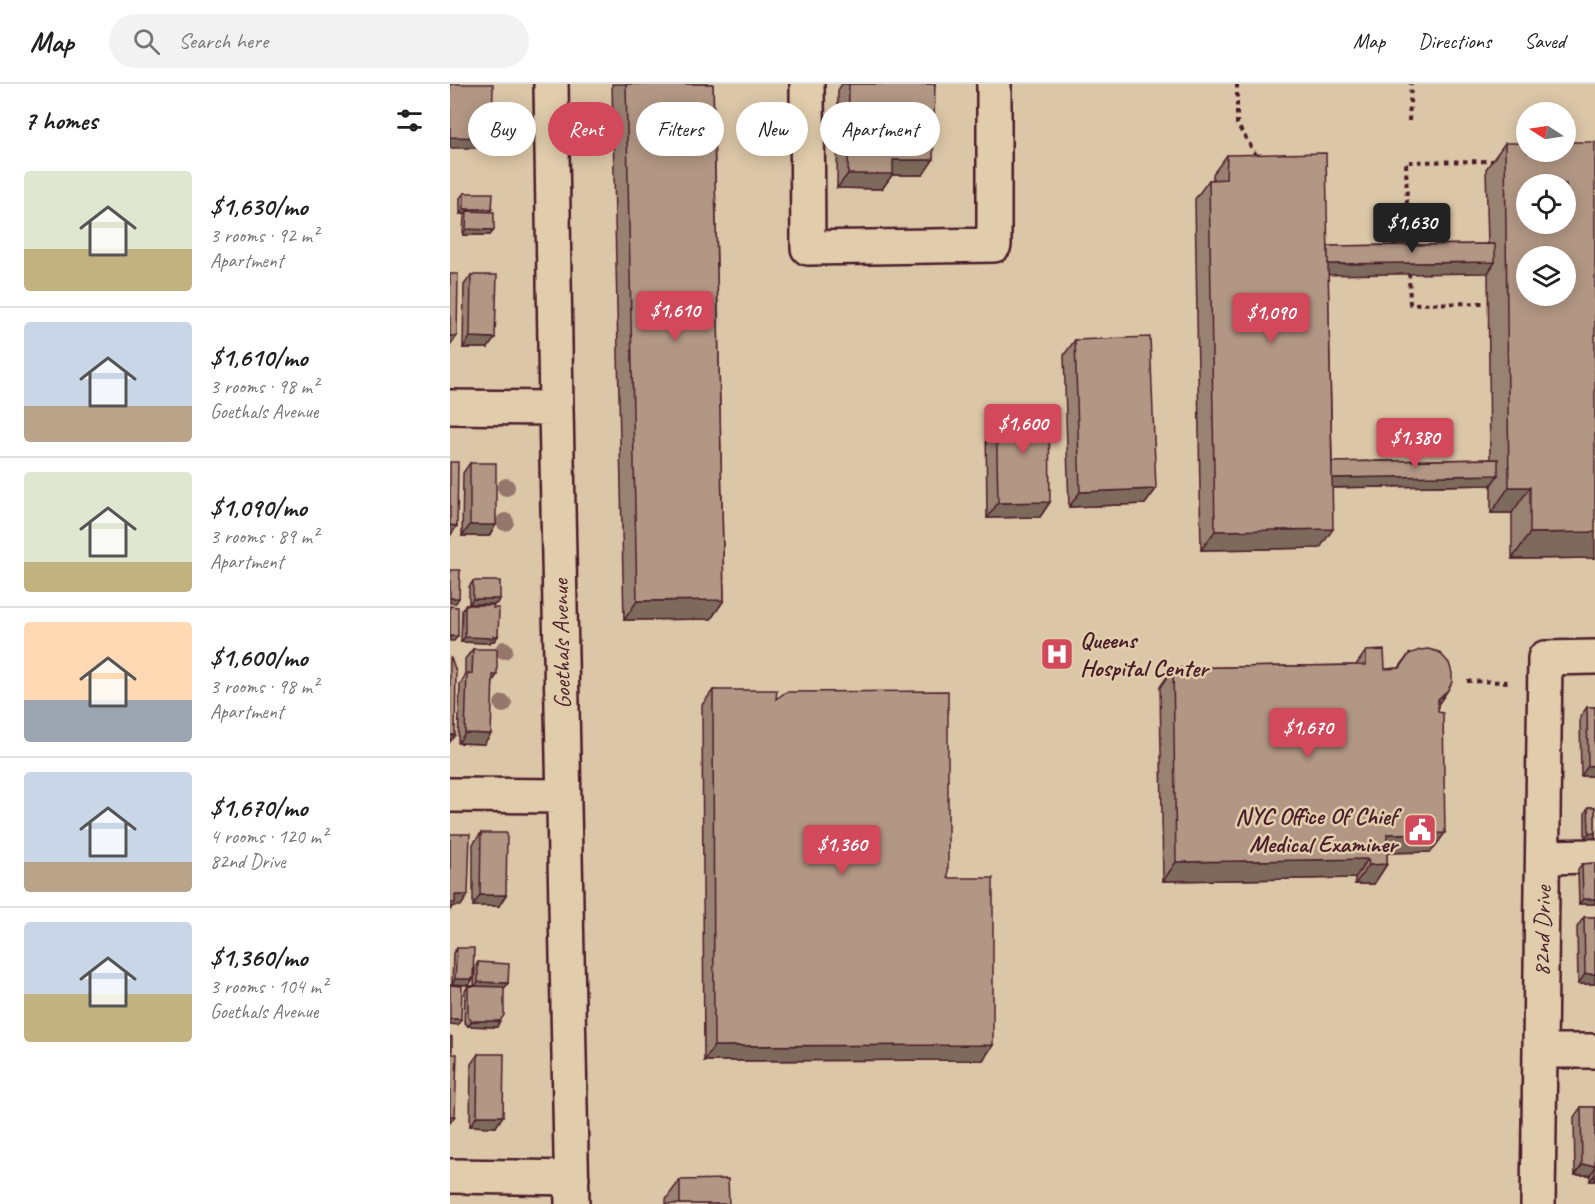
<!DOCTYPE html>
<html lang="en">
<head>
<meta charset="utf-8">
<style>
  :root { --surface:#fff; --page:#f2f2f2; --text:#222; --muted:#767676; --line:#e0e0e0; --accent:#d1495b }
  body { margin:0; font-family:Caveat,sans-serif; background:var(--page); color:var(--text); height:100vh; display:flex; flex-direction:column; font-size:22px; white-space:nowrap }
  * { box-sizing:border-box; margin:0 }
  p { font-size:20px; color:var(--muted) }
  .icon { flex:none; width:33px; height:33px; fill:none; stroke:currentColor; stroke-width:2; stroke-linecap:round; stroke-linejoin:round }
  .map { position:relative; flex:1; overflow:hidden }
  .drawer { display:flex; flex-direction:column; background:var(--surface); width:450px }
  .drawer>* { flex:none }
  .banner { position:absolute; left:18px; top:18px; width:570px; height:54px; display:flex; gap:12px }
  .needle { width:39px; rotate:282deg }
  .tools { position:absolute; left:1066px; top:18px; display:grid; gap:12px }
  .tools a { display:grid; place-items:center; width:60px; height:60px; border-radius:50%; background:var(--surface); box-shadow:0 3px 15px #0003; font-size:30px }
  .price { position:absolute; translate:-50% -51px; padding:0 14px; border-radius:6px; background:var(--accent); color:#fff; font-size:20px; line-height:39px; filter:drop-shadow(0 2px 3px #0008) }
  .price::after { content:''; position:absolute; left:50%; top:36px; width:18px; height:14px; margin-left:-9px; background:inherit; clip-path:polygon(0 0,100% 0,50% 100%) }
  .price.on { background:#222; color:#fff }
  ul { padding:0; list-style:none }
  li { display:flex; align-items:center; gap:18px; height:150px; padding:0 24px }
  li+li { border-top:2px solid var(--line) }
  li span { display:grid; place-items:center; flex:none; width:168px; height:120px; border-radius:6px; color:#555 }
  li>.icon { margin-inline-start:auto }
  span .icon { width:72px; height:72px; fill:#fffc; stroke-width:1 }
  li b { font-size:26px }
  h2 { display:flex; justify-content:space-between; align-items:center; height:72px; padding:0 24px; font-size:26px }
  .chip { padding:0 21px; border-radius:27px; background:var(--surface); box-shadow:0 3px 15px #0003; font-size:21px; line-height:54px }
  .chip.on { background:var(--accent); color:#fff }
  header { display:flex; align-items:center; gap:36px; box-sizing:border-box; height:84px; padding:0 30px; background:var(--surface); border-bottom:2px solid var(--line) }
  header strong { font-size:28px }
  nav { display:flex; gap:33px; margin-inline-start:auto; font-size:21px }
  .search { width:420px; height:54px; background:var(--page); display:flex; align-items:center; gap:15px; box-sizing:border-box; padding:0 21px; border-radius:33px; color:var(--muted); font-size:22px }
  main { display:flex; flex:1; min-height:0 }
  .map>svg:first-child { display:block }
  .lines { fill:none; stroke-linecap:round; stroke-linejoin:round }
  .minor-casing { stroke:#4a1f2b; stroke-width:38 }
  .path { stroke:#4a1f2b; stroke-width:4; stroke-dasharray:4.5 4.5; stroke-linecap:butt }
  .minor { stroke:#e1cdac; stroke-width:33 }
  .tree { fill:#95766b }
  .wall { fill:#998272; stroke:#4a1f2b; stroke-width:1.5; fill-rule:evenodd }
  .shaded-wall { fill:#7d6a5c; stroke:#4a1f2b; stroke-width:1.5 }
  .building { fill:#b29784; stroke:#4a1f2b; stroke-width:1.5; fill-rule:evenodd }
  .labels { text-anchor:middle; stroke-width:5; stroke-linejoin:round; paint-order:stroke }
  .poi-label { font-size:24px; font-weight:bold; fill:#4a1f2b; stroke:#e1cdac; text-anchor:start }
  .street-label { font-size:24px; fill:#4a1f2b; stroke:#e1cdac }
</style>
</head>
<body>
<header>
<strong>Map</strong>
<div class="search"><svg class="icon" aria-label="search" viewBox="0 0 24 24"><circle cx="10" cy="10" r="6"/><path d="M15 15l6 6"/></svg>Search here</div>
<nav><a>Map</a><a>Directions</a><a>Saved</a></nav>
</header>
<main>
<section class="drawer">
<h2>7 homes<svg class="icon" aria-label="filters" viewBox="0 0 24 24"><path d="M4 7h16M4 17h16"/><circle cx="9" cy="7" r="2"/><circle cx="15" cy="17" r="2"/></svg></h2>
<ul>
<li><span style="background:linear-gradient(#dfe7d0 65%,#c2b280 0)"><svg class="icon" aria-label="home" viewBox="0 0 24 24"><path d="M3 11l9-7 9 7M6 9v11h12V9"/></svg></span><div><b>$1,630/mo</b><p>3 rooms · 92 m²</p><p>Apartment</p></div></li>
<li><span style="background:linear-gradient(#c9d6e8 70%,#b9a48a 0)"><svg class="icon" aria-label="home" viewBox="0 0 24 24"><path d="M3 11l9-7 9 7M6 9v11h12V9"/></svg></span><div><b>$1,610/mo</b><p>3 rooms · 98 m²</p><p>Goethals Avenue</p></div></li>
<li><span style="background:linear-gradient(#dfe7d0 75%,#c2b280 0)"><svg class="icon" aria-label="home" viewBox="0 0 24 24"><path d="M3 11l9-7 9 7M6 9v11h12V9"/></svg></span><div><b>$1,090/mo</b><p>3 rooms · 89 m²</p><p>Apartment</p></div></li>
<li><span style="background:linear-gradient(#ffd9b3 65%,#9aa5b1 0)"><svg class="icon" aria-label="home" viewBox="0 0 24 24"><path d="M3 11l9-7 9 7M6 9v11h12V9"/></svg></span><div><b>$1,600/mo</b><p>3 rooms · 98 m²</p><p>Apartment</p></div></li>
<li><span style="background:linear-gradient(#c9d6e8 75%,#b9a48a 0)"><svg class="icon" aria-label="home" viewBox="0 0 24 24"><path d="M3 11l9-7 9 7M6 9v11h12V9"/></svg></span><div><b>$1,670/mo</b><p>4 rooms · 120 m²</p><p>82nd Drive</p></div></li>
<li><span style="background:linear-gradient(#c9d6e8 60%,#c2b280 0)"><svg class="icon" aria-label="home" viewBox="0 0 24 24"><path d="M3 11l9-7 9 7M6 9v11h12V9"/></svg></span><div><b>$1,360/mo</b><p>3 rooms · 104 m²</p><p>Goethals Avenue</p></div></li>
</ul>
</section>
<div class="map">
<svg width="1145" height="1120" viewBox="0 0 1145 1120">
  <rect width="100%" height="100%" fill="#dbc6a7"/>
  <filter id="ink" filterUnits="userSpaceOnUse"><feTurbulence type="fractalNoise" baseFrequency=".0167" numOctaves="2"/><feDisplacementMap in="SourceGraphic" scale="12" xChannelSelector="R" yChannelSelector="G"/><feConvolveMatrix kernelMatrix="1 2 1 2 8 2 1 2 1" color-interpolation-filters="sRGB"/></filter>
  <g filter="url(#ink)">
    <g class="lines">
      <defs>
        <path id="minor" d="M101,0L106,324L122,1120
          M357,0L358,164L544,161V0
          M0,323L106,324
          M0,711L114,712
          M1093,773L1145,772
          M1090,967H1145
          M0,1092L122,1094
          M1088,1120L1095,574L1145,573"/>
      </defs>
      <use href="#minor" class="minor-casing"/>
      <path class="path" d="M787,0V40L808,74
        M959,37L961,0
        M958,165L956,78L1045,77
        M959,189L960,220L1033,219
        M1017,597L1059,598"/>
      <use href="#minor" class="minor"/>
    </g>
    <g class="tree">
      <circle cx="56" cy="403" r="9"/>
      <circle cx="55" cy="438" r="9"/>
      <circle cx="54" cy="566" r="9"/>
      <circle cx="53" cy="620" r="9"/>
    </g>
    <path class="wall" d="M162,0H263L274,516L261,535L174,536Z
      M392,0H485L473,91H442L432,105L387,104L388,6Z
      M1055,59L1145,474L1062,475V429H1041V401L882,404L870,464L751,466L745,115L759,96H763V90L777,71L878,162L1038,160L1036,85ZM1038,188L1040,375L882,378L878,190Z
      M14,109L40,128L44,146L40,151H13L14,132L15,130H10V114Z
      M21,191L38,264H13L14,201Z
      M625,256L706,405L695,420L619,423L614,271Z
      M546,324L600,418L590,433L537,434L536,338Z
      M20,379L39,452H12L13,389Z
      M23,497L50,515L46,520H19V503Z
      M15,521L43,524L48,552L44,557H41L40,559L11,558L12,526Z
      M23,565L47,591L43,597L34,660L8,659L10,600L15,592V575Z
      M916,567L935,585L949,584L959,570L988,620L981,768L937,769V780L924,800H905V794L713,797L710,603L723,584L906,581Z
      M263,606L326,615L498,794L543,961L533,976L254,977L252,621Z
      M1137,623H1145V692H1131L1130,633Z
      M1138,723H1145V754H1135V729Z
      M31,749L49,822H23V760Z
      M1145,779V820H1129L1128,785L1132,780Z
      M1134,833H1145V900H1128L1127,843Z
      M7,864L23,895L19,901L2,900L3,869Z
      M28,878L58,899L54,904L47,943L18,942L14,938L15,907L18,902H24L25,883Z
      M28,970L46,1043L20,1042L21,980Z
      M1131,1023H1145V1097H1140V1091H1125L1124,1033Z
      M230,1096L279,1120H216V1115Z"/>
    <path class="shaded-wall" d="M0,53L42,54L35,64H0Z
      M443,76H483L473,91H442L432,105L387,104L398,90Z
      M14,125H42L38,130L17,127L15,130H10Z
      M16,145L44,146L40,151H13Z
      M1045,178L1038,189L865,191L872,180Z
      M0,252H7L0,262Z
      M20,253L45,254L38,264H13Z
      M1048,391L1041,401L868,404L876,394Z
      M1059,403H1080L1062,429H1041Z
      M706,405L695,420L619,423L630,408Z
      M600,418L590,433L537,434L548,419Z
      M0,441L7,442L0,452Z
      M20,441H46L39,452H12Z
      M883,445L870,464L751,466L765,447Z
      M1145,448V474L1062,475L1080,449Z
      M0,514H9L6,519H0Z
      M23,515H50L46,520H19Z
      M274,516L261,535L174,536L187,517Z
      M0,552H8L4,557H0Z
      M48,552L44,557H41L40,559L11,558L15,553Z
      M998,606L985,625L988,615Z
      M15,649L41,650L34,660L8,659Z
      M0,651H5L0,658Z
      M1145,681V692H1131L1138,682Z
      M995,749L981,768L923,769L937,750Z
      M1139,749H1145V754H1135Z
      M918,775L905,794L713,797L726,778Z
      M937,780L924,800H905L919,781Z
      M5,811H18L11,822H3L0,826V818Z
      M30,811H56L49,822H23Z
      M1133,815H1145V820H1129Z
      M1135,890H1145V900H1128Z
      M5,895H23L19,901L2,900Z
      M28,898L58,899L55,904L24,903Z
      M0,935H11L8,941L0,940Z
      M22,937H50L47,943L18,942Z
      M543,961L533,976L254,977L264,962Z
      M0,1032H5L0,1039Z
      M27,1032H53L46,1043L20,1042Z
      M1132,1081H1145V1084L1140,1091H1125Z
      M1145,1090V1097H1140Z"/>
    <path class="building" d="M0,0H43L42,54L0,53Z
      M176,0H263L274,516L187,517Z
      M399,0H485L483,76H443V90H398Z
      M1116,58H1145V448L1080,449V403H1059L1055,59H1077V68H1116ZM1077,100H1116V140H1077ZM1077,172H1116V212H1077Z
      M876,69L883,445L765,447L759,96L776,95L777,71Z
      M14,109H43L42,125H14Z
      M17,127L44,128V146L16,145Z
      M1045,160V178L878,180V162Z
      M0,190H8L7,252H0Z
      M21,191H47L45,254L20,253Z
      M700,253L706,405L630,408L625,256Z
      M599,323L600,418L548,419L546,324Z
      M1048,375V391L882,394V378Z
      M0,378H8L7,442L0,441Z
      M20,379H46V441H20Z
      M0,486H10L9,514H0Z
      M23,497H50V515H23Z
      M15,521H44L43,524H49L48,552H43V554L15,553Z
      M0,522L8,523V552H0Z
      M23,565H47V591H43L41,650L15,649L17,589L22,590Z
      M978,565L989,568L999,579L1002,589V598L998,606L988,615V628L993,629L995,749L937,750V780L919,781L918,775L726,778L723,584L916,581V567L934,566L935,585L950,584L959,570L970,566Z
      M0,574H1L6,588L5,651H0Z
      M263,606H327L326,615L336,608L498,607V794H543V961L264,962Z
      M1137,623H1145V681L1138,682Z
      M1138,723H1145V749H1139Z
      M31,749H57L56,811H30Z
      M0,750H20L18,811H5V819H0Z
      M1145,779V815H1133L1132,780Z
      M1134,833H1145V890H1135Z
      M7,864H24L23,895H5Z
      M28,878L59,880L58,899L28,898Z
      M0,901L12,902L11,935H0Z
      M18,902L54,903V931L50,937H22L18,933Z
      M0,952L2,953V970H7L5,1032H0Z
      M28,970H54L53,1032H27Z
      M1131,1023H1145V1081H1132Z
      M278,1095L279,1120H230V1096Z"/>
  </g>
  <defs>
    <symbol id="hospital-square" viewBox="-11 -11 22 22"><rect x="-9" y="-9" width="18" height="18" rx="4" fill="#d1495b" stroke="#e1cdac"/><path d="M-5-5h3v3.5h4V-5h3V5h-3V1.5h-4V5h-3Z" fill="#fff"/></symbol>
    <symbol id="civic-square" viewBox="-11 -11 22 22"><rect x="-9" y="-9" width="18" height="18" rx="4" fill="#d1495b" stroke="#e1cdac"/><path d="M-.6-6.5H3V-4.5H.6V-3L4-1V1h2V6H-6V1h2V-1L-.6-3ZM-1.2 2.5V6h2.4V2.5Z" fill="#fff"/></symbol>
  </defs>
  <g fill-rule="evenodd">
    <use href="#hospital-square" x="588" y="551" width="38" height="38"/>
    <use href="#civic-square" x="951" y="727" width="38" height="38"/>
  </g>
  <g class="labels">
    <g class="poi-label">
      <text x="630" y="564">Queens<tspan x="630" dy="28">Hospital Center</tspan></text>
      <text x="947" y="740" text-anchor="end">NYC Office Of Chief<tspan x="947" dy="28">Medical Examiner</tspan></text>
    </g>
    <g class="street-label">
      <text transform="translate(111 560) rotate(-91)" y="8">Goethals Avenue</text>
      <text transform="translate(1092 847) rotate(-89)" y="8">82nd Drive</text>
    </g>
  </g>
</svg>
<div class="tools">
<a><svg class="needle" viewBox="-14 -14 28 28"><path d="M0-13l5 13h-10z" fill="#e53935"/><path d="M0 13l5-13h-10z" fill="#767676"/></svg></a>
<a><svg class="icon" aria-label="locate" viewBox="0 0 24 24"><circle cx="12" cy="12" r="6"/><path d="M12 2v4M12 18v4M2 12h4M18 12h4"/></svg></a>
<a><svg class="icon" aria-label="layers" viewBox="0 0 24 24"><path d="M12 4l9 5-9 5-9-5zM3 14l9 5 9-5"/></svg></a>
</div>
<b class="price on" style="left:962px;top:170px">$1,630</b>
<b class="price" style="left:225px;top:258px">$1,610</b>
<b class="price" style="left:821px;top:260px">$1,090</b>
<b class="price" style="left:573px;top:371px">$1,600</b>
<b class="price" style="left:965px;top:385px">$1,380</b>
<b class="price" style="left:858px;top:675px">$1,670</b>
<b class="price" style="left:392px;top:792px">$1,360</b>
<div class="banner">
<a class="chip">Buy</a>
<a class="chip on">Rent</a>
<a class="chip">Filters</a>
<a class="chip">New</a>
<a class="chip">Apartment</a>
</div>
</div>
</main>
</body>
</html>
